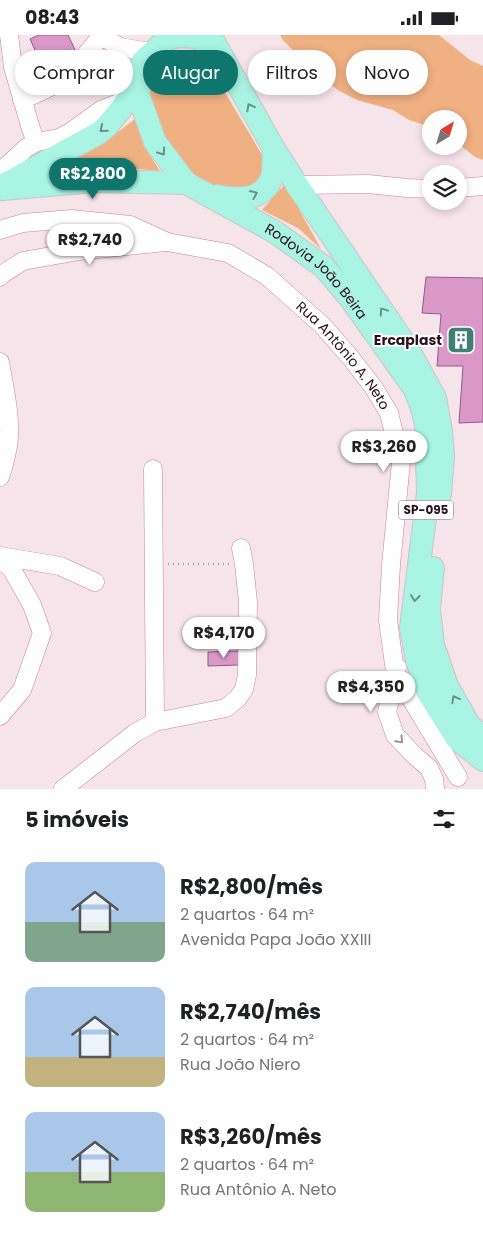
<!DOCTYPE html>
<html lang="pt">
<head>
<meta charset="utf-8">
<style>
  :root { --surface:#fff; --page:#f6f6f6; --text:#202124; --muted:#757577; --accent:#0f766e }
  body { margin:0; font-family:Poppins,sans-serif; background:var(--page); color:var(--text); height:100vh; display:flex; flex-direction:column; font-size:19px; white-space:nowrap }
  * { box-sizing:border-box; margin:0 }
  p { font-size:16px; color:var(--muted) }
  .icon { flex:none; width:28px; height:28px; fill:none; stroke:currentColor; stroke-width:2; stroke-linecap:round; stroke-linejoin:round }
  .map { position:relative; height:754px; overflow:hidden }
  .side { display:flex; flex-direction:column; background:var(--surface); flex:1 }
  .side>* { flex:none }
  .guide { position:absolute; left:15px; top:15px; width:454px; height:45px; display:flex; gap:10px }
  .needle { width:32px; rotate:38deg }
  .fabs { position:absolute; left:422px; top:75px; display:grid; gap:10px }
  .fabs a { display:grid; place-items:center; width:45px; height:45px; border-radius:50%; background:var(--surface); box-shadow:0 2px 8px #0003; font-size:25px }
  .price { position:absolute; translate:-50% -42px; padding:0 11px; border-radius:18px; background:#fff; color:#222; font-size:16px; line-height:32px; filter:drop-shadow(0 1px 2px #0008) }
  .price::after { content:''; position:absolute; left:50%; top:30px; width:15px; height:11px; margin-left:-8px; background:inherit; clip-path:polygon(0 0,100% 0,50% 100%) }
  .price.selected { background:var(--accent); color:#fff }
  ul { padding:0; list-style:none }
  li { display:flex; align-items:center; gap:15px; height:125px; padding:0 25px }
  li span { display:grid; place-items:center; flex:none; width:140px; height:100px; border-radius:10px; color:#555 }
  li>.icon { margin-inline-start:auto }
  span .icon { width:60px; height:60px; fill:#fffc; stroke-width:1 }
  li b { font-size:21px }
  h2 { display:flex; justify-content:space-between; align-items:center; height:60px; padding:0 25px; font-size:21px }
  .tag { padding:0 18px; border-radius:22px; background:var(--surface); box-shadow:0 2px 8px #0003; font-size:18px; line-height:45px }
  .tag.selected { background:var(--accent); color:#fff }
  .status { display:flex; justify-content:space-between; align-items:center; height:35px; padding:0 25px; background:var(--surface); direction:ltr }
  .status svg { height:14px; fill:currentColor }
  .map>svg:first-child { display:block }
  .green { fill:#efb082 }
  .building { fill:#d998c8; stroke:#965a88 }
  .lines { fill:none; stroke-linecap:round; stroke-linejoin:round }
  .minor-casing { stroke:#cd819d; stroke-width:19 }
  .major-casing { stroke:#ccc5c8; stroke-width:24 }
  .path { stroke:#b29da5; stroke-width:2.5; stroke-dasharray:1 4; stroke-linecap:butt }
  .minor { stroke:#fff; stroke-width:18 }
  .major { stroke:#a9f4e3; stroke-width:22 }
  .oneway { stroke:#708d89 }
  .oneway2 { stroke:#a09398 }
  .labels { text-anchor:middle; stroke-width:4; stroke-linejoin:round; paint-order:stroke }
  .shield { fill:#fff; stroke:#6b575f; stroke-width:1 }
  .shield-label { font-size:12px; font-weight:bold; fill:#2b0f1b }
  .street-label { font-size:14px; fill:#2b0f1b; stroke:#fff }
  .poi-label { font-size:14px; font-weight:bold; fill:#2b0f1b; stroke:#fff; text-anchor:end }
</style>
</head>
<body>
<div class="status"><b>08:43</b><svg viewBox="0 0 49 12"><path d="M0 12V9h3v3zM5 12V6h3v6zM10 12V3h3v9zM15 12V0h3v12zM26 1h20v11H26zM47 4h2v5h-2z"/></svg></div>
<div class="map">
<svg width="483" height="754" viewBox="0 0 483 754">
  <rect width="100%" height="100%" fill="#f5e4ea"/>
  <path class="green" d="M280,0H439L470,25L483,31V125L475,122L459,109V84H431V92L409,85L393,75L357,65L339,56L309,32L282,4Z
    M186,17L208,29L264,123L260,145L228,163L183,137L147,67L149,40L164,20Z
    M135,84L144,111L160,136L64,127L105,107Z
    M285,149L321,214L298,193L262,175Z"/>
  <path class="building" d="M39,0H68L78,21L44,35L30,4Z
    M426,242L483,243V387L459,388L463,331H437L441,279L422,278Z
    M239,616L240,630L208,631V617Z"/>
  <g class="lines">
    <defs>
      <g id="minor">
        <path d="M99,0L120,12L144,16"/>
        <path d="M22,65L59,48L84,22L102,0"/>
        <path d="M36,107L59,103L69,98L101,75L128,64"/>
        <path d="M0,137L26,113L36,107L31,94L13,32L9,0"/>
        <path d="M297,150L368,149L407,153L431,154"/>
        <path d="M459,153L483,151"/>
        <path id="s1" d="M0,195L23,188L71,184L130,190L167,207L228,218L267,241L322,290L350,322L374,353L389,378L401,427L391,530L388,585L395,637L458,742"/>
        <path d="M0,242L1,240L23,226L79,216L165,207"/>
        <path d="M0,327C4,351 10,376 9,400C9,411 4,431 0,442"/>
        <path d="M153,434L155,687"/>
        <path d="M0,521L60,531L95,547"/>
        <path d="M0,525L11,533L32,570L42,598L22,655L0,681"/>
        <path d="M397,632L387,677L395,700L415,721L429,733L434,744L435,754"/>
        <path d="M63,754L135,698L155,687L226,673L238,663L244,654L247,640L248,567L244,529L241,513"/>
      </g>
      <g id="major">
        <path d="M210,0L274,114L297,150L407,312L435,363L441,396L443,421L440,459"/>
        <path id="s2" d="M138,39L139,62L155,107L186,148L275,197L324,232L350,263L414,353L421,370L426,389L428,458L411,593L417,626L427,656L457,704L483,725"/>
        <path d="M0,152L99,98L107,91L121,74L128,64L143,26L167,4L178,1L197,2L220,18"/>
        <path d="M3,154L95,146L186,148"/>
        <path d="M217,161C238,165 263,167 272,142C274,134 273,123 274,114"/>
        <path d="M433,533L429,574L433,610L447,651L470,691L483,702"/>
      </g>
    </defs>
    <use href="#minor" class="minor-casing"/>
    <use href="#major" class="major-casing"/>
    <path class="path" d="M168,529H230"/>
    <use href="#minor" class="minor"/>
    <use href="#major" class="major"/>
  </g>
  <defs><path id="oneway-chevron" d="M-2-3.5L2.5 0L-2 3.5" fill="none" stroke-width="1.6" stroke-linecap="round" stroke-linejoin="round" transform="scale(1.25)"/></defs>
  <g class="oneway">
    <use href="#oneway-chevron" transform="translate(250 72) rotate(-119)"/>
    <use href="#oneway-chevron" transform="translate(103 94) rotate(140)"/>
    <use href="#oneway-chevron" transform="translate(162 117) rotate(54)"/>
    <use href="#oneway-chevron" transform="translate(254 159) rotate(-24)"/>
    <use href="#oneway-chevron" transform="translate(383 276) rotate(-124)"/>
    <use href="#oneway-chevron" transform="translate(415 563) rotate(97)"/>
    <use href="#oneway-chevron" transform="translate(455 664) rotate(-119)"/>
  </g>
  <use class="oneway2" href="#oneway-chevron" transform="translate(400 705) rotate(47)"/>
  <defs>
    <symbol id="building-square" viewBox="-11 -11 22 22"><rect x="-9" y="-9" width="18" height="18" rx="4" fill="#3f8171" stroke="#fff"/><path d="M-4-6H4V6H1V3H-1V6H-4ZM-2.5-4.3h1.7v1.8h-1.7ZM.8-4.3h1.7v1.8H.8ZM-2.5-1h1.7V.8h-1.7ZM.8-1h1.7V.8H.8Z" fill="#fff"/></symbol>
  </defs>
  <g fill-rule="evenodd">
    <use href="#building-square" x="445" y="289" width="32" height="32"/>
  </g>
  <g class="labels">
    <rect class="shield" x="398.5" y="465.5" width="55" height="19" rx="4"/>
    <g class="shield-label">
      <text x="426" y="479">SP-095</text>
    </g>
    <g class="street-label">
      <text dy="5" stroke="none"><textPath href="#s2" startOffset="281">Rodovia João Beira</textPath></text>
      <text dy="5" stroke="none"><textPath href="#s1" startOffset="390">Rua Antônio A. Neto</textPath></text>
    </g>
    <g class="poi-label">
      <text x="442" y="310">Ercaplast</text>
    </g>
  </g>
</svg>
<div class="fabs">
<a><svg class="needle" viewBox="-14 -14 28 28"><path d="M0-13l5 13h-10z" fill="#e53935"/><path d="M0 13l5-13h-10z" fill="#757577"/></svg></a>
<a><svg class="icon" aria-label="layers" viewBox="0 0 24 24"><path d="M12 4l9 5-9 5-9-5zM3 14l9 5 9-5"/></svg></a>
</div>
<b class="price selected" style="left:93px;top:165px">R$2,800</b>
<b class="price" style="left:90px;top:231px">R$2,740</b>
<b class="price" style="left:384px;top:438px">R$3,260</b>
<b class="price" style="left:224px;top:624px">R$4,170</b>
<b class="price" style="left:371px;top:678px">R$4,350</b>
<div class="guide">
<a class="tag">Comprar</a>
<a class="tag selected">Alugar</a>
<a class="tag">Filtros</a>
<a class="tag">Novo</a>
</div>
</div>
<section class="side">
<h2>5 imóveis<svg class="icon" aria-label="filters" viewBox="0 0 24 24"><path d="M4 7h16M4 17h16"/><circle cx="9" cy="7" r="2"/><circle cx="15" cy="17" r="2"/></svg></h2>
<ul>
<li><span style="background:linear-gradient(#a9c7e8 60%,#7fa58c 0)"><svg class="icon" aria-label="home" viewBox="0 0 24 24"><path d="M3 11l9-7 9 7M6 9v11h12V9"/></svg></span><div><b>R$2,800/mês</b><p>2 quartos · 64 m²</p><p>Avenida Papa João XXIII</p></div></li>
<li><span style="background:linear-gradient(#a9c7e8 70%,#c2b280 0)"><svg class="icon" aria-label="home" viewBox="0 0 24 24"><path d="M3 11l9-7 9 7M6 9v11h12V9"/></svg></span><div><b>R$2,740/mês</b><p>2 quartos · 64 m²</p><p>Rua João Niero</p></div></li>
<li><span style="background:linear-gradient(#a9c7e8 60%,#8fb573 0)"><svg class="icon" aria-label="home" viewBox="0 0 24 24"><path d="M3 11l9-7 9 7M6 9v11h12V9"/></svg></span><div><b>R$3,260/mês</b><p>2 quartos · 64 m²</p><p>Rua Antônio A. Neto</p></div></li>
</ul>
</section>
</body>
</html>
